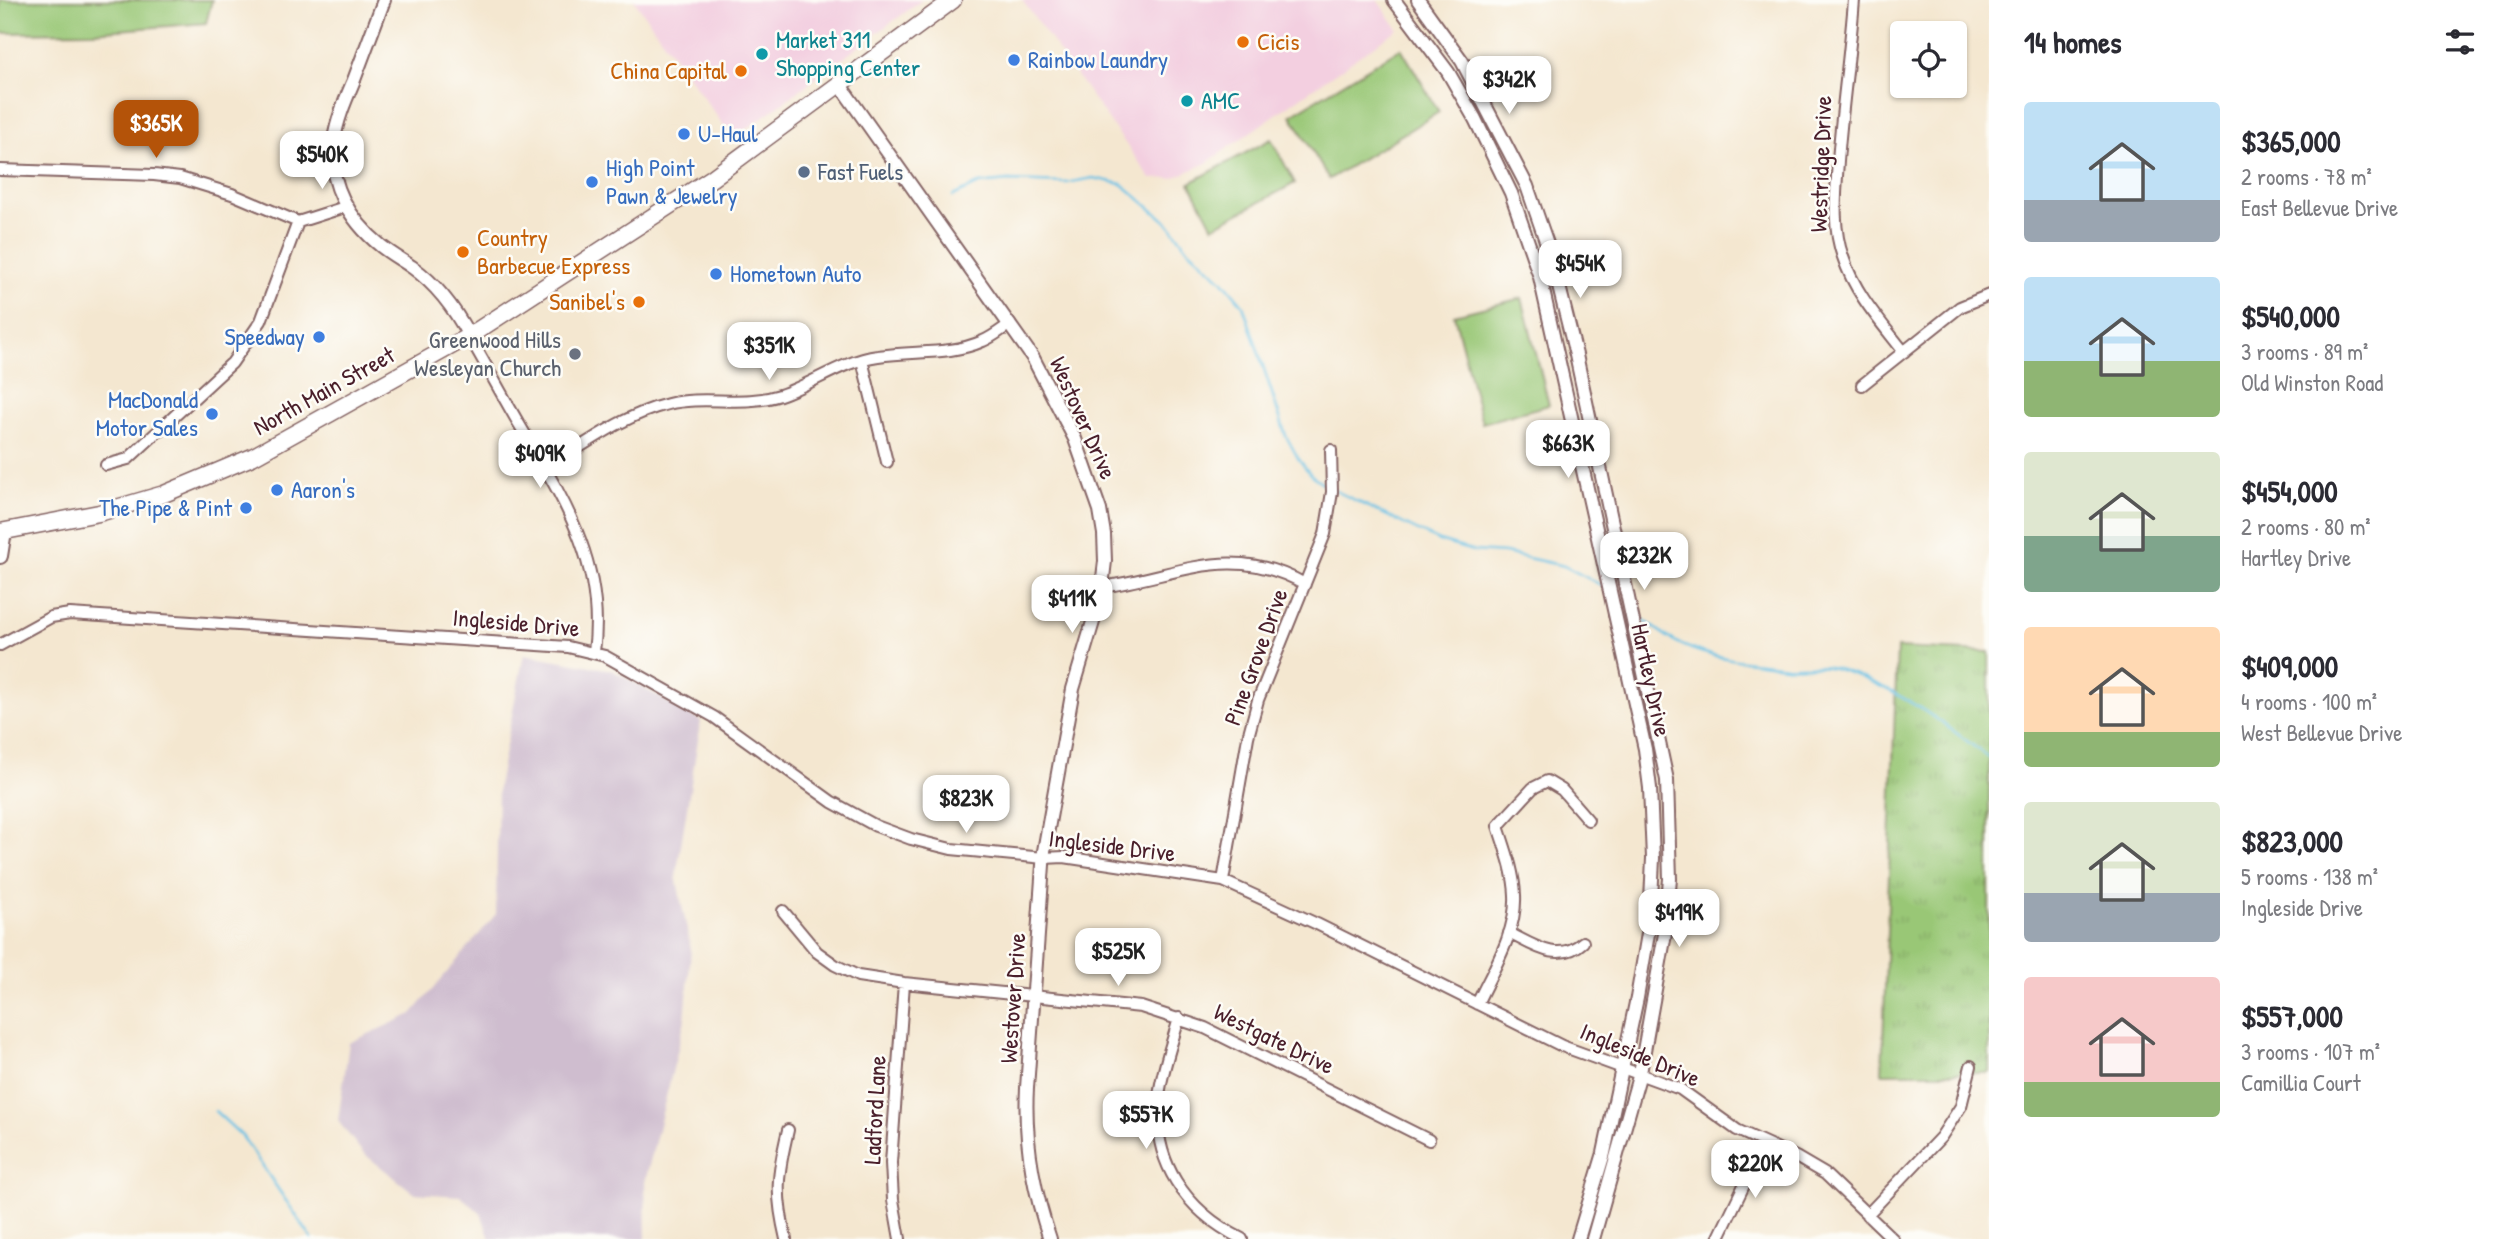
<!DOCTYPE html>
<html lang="en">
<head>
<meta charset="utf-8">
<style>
  :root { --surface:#fff; --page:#f7f7f7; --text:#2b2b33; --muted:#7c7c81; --accent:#b45309 }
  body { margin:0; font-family:"Patrick Hand",sans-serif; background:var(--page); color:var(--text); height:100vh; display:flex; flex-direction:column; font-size:26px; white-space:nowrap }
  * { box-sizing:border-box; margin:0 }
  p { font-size:23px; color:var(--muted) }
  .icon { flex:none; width:38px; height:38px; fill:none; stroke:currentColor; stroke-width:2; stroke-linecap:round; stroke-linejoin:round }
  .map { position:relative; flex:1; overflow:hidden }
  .panel { display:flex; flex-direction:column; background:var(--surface); width:525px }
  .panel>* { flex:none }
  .controls { position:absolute; left:1890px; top:21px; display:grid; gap:14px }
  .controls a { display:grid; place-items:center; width:77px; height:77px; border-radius:7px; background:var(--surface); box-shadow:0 2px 5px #0004; font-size:35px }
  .price { position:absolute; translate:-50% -60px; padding:0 16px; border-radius:14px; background:#fff; color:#222; font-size:23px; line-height:46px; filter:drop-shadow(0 2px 4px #0008) }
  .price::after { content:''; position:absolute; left:50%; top:42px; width:21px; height:16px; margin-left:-10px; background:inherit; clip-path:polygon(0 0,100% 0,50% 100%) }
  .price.current { background:var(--accent); color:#fff }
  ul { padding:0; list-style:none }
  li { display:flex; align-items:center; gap:21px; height:175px; padding:0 35px }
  li span { display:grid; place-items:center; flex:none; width:196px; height:140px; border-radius:7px; color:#555 }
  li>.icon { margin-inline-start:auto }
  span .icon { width:84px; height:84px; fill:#fffc; stroke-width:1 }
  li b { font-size:30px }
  h2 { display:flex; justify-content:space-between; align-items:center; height:84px; padding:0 35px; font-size:30px }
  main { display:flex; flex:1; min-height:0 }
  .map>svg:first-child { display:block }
  .built { fill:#f3cfe0 }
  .industrial { fill:#cfbdcf }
  .green { fill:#99c776; stroke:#727350; stroke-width:2 }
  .park { fill:url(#park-tufts); stroke:#727350; stroke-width:2 }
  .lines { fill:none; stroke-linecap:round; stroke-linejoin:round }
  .stream { stroke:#66c0e4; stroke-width:2.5 }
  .minor-casing { stroke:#866565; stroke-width:14 }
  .tertiary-casing { stroke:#866565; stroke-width:16 }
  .secondary-casing { stroke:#866565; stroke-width:18 }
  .primary-casing { stroke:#866565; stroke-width:19 }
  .minor { stroke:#fff; stroke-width:10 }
  .tertiary { stroke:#fff; stroke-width:12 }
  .secondary { stroke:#fff; stroke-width:14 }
  .primary { stroke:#fff; stroke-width:16 }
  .food-dot { fill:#e8710a; stroke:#fdfcf7; stroke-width:2.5 }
  .culture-dot { fill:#0f9aa8; stroke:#fdfcf7; stroke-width:2.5 }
  .shop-dot { fill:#3f7fe0; stroke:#fdfcf7; stroke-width:2.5 }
  .service-dot { fill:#5c6f8a; stroke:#fdfcf7; stroke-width:2.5 }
  .worship-dot { fill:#6b7280; stroke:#fdfcf7; stroke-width:2.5 }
  .labels { text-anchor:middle; stroke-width:5; stroke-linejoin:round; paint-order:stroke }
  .culture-label { font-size:24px; fill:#0d838f; stroke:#fdfcf7; text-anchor:start }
  .food-label { font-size:24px; fill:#c56008; stroke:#fdfcf7; text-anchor:start }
  .shop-label { font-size:24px; fill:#366cbe; stroke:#fdfcf7; text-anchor:start }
  .street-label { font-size:24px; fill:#4a1f2b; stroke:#fdfcf7 }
  .service-label { font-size:24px; fill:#4e5e75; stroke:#fdfcf7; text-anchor:start }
  .worship-label { font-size:24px; fill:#5b616d; stroke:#fdfcf7; text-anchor:end }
</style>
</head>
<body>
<main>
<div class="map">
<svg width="1989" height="1239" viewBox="0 0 1989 1239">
  <defs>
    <pattern id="park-tufts" width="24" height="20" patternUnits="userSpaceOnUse" patternTransform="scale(1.75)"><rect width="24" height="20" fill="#99c776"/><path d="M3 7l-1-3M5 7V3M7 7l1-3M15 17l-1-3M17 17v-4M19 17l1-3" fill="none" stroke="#85aa66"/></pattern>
  </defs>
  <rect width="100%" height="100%" fill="#fdfcf7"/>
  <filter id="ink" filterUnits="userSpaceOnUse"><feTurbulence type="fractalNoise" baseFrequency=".0143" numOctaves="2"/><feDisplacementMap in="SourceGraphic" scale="14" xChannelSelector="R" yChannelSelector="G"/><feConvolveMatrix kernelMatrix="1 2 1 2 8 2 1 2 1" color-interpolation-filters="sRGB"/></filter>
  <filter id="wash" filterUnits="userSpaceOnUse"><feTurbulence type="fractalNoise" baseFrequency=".00686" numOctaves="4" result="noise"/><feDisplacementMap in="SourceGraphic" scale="28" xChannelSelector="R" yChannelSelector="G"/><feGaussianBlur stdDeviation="1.57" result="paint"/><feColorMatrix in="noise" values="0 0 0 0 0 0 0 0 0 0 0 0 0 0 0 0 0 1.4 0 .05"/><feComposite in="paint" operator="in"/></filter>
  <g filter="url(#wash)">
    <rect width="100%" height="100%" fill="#f4e7d0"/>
    <path class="built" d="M634,0H922L733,139Z
      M1022,0H1377L1398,29L1205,164L1173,178L1151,179Z"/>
    <path class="industrial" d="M524,654L612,670L701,721L676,876L691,950L685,1020L645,1182L646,1239H490L481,1213L460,1196L414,1193L363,1153L338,1121L349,1043L412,1014L496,914L498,786Z"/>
    <path class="green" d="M0,0H212L206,23L93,32L0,33Z
      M1401,48L1439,112L1329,179L1291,115Z
      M1271,139L1295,183L1213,227L1190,183Z
      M1522,298L1549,405L1482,423L1454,315Z"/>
    <path class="park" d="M1897,648L1989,652V1073H1882Z"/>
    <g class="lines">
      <path class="stream" d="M953,196L979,184L1008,181L1066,183L1093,178L1122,184L1169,224L1187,248L1222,280L1243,305L1286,436L1298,458L1311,475L1327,486
        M1336,491L1439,541L1473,551L1505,553L1564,566L1603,586
        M1638,616C1655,628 1672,642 1692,649C1721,660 1755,662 1786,666C1801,667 1819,664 1834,668C1892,685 1942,721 1989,758
        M215,1111L242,1136L312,1239
        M1392,1238L1393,1239"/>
    </g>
  </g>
  <g filter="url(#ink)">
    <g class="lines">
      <defs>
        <path id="minor" d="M1854,0C1850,54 1842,107 1838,161C1836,193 1832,227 1843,257C1855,294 1881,322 1904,352
          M0,170L154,175L180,178L232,194L298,222
          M469,336C486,365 502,395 519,424C562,497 606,563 594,652
          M862,360L887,462
          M1862,385L1960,307L1989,295
          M106,465L128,459L232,363L261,321L298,222L345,207
          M546,468C585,445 623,415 668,404C705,395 743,407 780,395C813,384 842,361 878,356C914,350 949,356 983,341C993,337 1001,330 1010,324
          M1102,587C1179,576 1230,542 1305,584
          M0,645L51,617L70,614L568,647L605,656L714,717L832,802L876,826L911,839L951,849L1044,858L1064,857L1223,881L1317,924L1562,1046L1680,1089L1737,1130L1796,1157L1825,1174L1893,1239
          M1223,881L1248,737L1258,700L1325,534L1332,492L1331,450
          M783,911L817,952L835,965L858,976L904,983L1141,1007L1205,1028L1429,1140
          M1509,933C1533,945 1559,964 1583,942
          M1477,1004C1492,971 1517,933 1515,895C1514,871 1505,848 1498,826L1533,788L1547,781L1562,790L1588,820
          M1179,1018C1172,1044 1162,1070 1159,1096C1150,1161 1186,1211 1242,1239
          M1867,1215L1941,1137L1961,1106L1971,1066
          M786,1239C775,1193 777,1176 788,1130
          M900,1239L893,1200L891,1163L904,983
          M1718,1239L1764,1144"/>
        <path id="tertiary" d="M384,0C374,27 364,53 354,80C346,99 337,119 334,140C326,182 350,221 381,246C391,254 402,260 412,267C437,285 455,309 469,336
          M1394,0L1448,72L1475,119L1511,193L1540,277L1645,749L1650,788L1653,858L1650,922L1637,998L1604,1153L1578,1239
          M1418,0L1462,61L1527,186L1552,258L1576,355L1667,780L1670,879L1665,934L1640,1073L1593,1239
          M840,85L1033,358L1075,439L1100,510L1104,534L1105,561L1101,595L1073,689L1044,851L1027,1088C1024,1141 1033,1189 1050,1239"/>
        <path id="secondary" d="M0,556L4,531"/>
        <path id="primary" d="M0,532L99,513L164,494L252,457L331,413L469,336L712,178L953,0"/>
      </defs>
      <use href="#minor" class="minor-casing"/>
      <use href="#tertiary" class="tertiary-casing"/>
      <use href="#secondary" class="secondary-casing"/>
      <use href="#primary" class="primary-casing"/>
      <use href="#minor" class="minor"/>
      <use href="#tertiary" class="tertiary"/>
      <use href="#secondary" class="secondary"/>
      <use href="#primary" class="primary"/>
    </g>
  </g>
  <g class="food-dot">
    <circle cx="1243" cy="42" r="7"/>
    <circle cx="741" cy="71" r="7"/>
    <circle cx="463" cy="252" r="7"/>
    <circle cx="639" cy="302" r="7"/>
  </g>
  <g class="culture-dot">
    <circle cx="762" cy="54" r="7"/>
    <circle cx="1187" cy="101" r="7"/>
  </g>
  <g class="shop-dot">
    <circle cx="1014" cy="60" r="7"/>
    <circle cx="684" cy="134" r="7"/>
    <circle cx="592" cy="182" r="7"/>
    <circle cx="716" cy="274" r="7"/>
    <circle cx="319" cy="337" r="7"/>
    <circle cx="212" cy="414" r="7"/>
    <circle cx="277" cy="490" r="7"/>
    <circle cx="246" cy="508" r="7"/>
  </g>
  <circle class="service-dot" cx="804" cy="172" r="7"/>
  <circle class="worship-dot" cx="575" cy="354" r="7"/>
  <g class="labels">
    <g class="culture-label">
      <text x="776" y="48">Market 311<tspan x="776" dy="28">Shopping Center</tspan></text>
      <text x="1201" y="109">AMC</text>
    </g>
    <g class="food-label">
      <text x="1257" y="50">Cicis</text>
      <text x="727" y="79" text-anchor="end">China Capital</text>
      <text x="477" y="246">Country<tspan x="477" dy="28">Barbecue Express</tspan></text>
      <text x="625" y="310" text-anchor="end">Sanibel's</text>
    </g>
    <g class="shop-label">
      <text x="1028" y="68">Rainbow Laundry</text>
      <text x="698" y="142">U-Haul</text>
      <text x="606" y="176">High Point<tspan x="606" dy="28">Pawn &amp; Jewelry</tspan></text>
      <text x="730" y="282">Hometown Auto</text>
      <text x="305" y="345" text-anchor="end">Speedway</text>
      <text x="198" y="408" text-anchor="end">MacDonald<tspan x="198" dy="28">Motor Sales</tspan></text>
      <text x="291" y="498">Aaron's</text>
      <text x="232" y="516" text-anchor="end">The Pipe &amp; Pint</text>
    </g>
    <g class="street-label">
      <text transform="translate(1821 164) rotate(-88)" y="8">Westridge Drive</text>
      <text transform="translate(324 391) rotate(-29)" y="8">North Main Street</text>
      <text transform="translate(1083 418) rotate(66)" y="8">Westover Drive</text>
      <text transform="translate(516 623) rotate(5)" y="8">Ingleside Drive</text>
      <text transform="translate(1256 657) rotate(-70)" y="8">Pine Grove Drive</text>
      <text transform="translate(1651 680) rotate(78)" y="8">Hartley Drive</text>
      <text transform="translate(1112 846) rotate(7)" y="8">Ingleside Drive</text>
      <text transform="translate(1013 998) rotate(-86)" y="8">Westover Drive</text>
      <text transform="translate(1274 1039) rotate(26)" y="8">Westgate Drive</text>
      <text transform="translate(1640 1055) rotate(23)" y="8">Ingleside Drive</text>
      <text transform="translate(875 1110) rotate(-87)" y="8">Ladford Lane</text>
    </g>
    <g class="service-label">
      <text x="818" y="180">Fast Fuels</text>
    </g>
    <g class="worship-label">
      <text x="561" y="348">Greenwood Hills<tspan x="561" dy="28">Wesleyan Church</tspan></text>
    </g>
  </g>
</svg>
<div class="controls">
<a><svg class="icon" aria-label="locate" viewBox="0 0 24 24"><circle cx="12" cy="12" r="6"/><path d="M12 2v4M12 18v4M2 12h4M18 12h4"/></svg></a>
</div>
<b class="price" style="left:1509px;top:116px">$342K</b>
<b class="price current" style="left:156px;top:160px">$365K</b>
<b class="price" style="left:322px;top:191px">$540K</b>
<b class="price" style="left:1580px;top:300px">$454K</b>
<b class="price" style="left:769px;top:382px">$351K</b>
<b class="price" style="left:1568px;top:480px">$663K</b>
<b class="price" style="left:540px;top:490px">$409K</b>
<b class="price" style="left:1644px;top:592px">$232K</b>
<b class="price" style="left:1072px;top:635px">$411K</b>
<b class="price" style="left:966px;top:835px">$823K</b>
<b class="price" style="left:1679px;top:949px">$419K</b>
<b class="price" style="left:1118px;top:988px">$525K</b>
<b class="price" style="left:1146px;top:1151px">$557K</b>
<b class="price" style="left:1755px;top:1200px">$220K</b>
</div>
<section class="panel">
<h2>14 homes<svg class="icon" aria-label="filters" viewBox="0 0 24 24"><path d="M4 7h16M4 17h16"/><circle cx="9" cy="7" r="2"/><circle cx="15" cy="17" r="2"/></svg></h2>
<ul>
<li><span style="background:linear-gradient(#bfe0f5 70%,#9aa5b1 0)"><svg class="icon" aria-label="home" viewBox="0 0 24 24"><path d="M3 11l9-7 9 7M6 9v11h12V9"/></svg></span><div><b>$365,000</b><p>2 rooms · 78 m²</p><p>East Bellevue Drive</p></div></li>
<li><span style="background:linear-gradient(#bfe0f5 60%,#8fb573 0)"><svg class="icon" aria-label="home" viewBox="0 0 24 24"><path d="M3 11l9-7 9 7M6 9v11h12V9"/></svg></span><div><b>$540,000</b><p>3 rooms · 89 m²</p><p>Old Winston Road</p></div></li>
<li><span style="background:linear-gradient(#dfe7d0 60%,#7fa58c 0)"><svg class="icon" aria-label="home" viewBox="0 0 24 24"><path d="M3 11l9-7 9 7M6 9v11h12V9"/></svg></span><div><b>$454,000</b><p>2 rooms · 80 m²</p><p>Hartley Drive</p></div></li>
<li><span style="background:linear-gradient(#ffd9b3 75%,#8fb573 0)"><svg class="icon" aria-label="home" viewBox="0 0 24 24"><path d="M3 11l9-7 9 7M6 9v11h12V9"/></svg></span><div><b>$409,000</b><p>4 rooms · 100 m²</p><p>West Bellevue Drive</p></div></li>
<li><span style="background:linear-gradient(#dfe7d0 65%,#9aa5b1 0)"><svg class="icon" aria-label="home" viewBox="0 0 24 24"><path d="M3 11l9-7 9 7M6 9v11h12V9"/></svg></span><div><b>$823,000</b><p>5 rooms · 138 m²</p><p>Ingleside Drive</p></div></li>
<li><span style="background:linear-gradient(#f6c9c9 75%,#8fb573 0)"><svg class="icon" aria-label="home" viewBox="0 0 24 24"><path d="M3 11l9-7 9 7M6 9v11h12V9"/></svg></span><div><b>$557,000</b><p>3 rooms · 107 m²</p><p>Camillia Court</p></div></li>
</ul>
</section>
</main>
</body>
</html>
